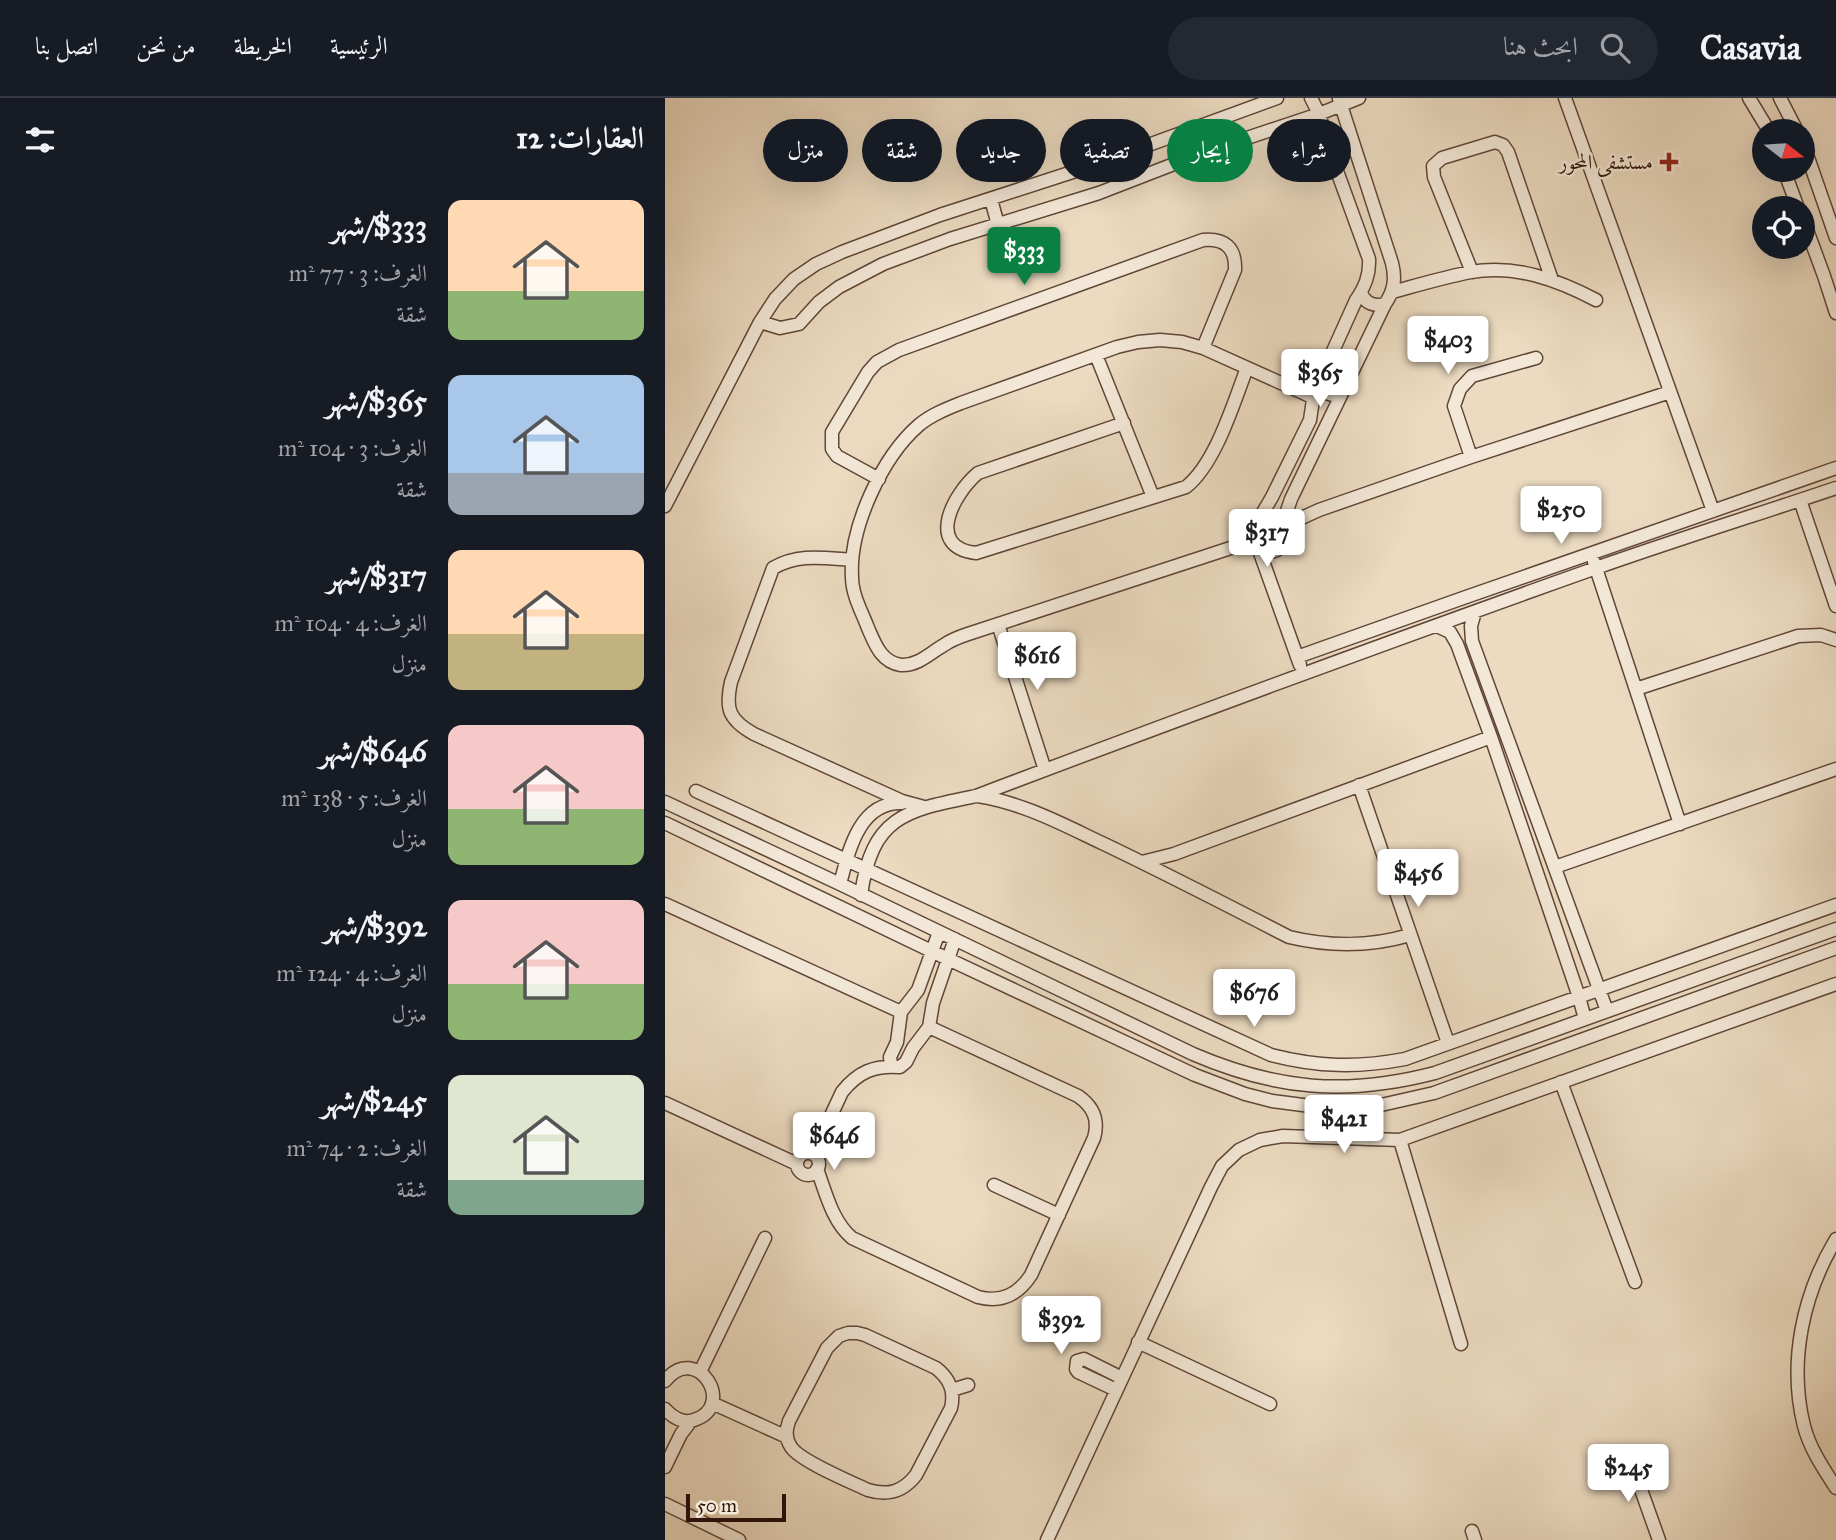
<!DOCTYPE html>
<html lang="ar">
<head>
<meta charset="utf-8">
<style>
  :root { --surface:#171b24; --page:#242831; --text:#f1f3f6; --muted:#9ea1a6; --line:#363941; --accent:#0b8043 }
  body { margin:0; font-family:"IM FELL Great Primer",Amiri,serif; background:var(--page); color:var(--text); direction:rtl; height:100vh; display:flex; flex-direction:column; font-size:26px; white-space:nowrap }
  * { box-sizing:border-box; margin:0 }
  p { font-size:23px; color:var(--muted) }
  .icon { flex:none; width:38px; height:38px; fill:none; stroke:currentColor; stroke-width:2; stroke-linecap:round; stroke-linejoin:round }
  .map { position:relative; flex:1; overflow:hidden; direction:ltr }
  .panel { display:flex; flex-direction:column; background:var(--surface); width:665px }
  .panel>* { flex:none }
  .hud { position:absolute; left:21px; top:21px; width:665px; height:63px; direction:rtl; display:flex; gap:14px }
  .needle { width:46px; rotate:107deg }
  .controls { position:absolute; left:1087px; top:21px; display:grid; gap:14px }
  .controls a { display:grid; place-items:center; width:63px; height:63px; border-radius:50%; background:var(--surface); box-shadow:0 7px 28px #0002; font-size:35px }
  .scale { position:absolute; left:21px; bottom:18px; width:100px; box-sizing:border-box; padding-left:7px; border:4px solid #32150a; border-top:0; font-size:19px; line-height:24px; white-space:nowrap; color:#32150a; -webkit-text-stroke:5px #f3e8d7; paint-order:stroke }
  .price { position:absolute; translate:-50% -60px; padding:0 16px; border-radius:7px; background:#fff; color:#222; font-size:23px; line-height:46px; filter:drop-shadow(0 2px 4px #0008) }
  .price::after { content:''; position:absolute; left:50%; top:42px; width:21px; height:16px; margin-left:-10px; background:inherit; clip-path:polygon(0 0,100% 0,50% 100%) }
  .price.current { background:var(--accent); color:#fff }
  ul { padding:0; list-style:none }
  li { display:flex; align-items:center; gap:21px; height:175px; padding:0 21px }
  li span { display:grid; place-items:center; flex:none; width:196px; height:140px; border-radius:14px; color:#555 }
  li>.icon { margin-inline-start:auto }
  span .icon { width:84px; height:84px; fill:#fffc; stroke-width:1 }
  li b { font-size:30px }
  h2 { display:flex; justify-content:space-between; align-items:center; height:84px; padding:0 21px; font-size:30px }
  .chip { padding:0 24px; border-radius:32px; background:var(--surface); box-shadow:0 7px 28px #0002; font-size:24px; line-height:63px }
  .chip.current { background:var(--accent); color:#fff }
  header { display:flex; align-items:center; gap:42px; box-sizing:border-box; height:98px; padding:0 35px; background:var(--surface); border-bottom:2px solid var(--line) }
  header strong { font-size:33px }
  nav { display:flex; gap:38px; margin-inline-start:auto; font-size:24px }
  .search { width:490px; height:63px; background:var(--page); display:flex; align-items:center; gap:18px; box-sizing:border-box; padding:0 24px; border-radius:38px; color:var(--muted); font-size:26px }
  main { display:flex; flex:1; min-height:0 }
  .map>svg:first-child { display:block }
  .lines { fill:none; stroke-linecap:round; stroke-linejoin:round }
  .street-casing { stroke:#604638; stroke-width:15 }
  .street { stroke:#f3e8d7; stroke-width:12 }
  .poi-dot { fill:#8f2418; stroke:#f3e8d7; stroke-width:2.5 }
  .labels { text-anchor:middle; stroke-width:5; stroke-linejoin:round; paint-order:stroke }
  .poi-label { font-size:21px; fill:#32150a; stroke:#f3e8d7; text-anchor:end }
</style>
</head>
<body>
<header>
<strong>Casavia</strong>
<div class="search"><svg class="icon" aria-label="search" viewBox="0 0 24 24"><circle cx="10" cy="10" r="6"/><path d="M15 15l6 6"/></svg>ابحث هنا</div>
<nav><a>الرئيسية</a><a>الخريطة</a><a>من نحن</a><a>اتصل بنا</a></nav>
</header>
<main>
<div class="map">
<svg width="1171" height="1442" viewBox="0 0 1171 1442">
  <rect width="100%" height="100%" fill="#ecdbc1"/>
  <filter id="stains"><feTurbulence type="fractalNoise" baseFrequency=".00286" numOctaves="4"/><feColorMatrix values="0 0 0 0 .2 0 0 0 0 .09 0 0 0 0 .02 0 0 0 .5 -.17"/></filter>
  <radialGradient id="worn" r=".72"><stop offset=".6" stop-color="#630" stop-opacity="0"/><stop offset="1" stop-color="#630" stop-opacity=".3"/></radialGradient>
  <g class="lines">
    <defs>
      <path id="street" d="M900,0L1048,413
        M1084,0L1104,33
        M1115,0L1132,33
        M1138,45L1171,140
        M1119,72L1133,110
        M326,101L333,127
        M1138,121L1159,178L1171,215
        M807,174L769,79L768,68L777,60L830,44L838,47L843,54L887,182
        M727,194C753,187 780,179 806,174C850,166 893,182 931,202
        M696,195C700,205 709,209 720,206
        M95,224L115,230L134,226L154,204L174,189L218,166L285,141L434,95L540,54L654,16L694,0
        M431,257L488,399
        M653,286C658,295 665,298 675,297
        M459,325L313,375C289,395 259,449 311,455L521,389C551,365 568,306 582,270
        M806,359L789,308L795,291L807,278L871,260
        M214,381L172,358L167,351V334L203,274L212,264L234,252L538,142C560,140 571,150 570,172L538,250
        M1135,402L1171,508
        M0,408L95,224L110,201L129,181L151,166L177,154L275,117L426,68L612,0
        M587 437a17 17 0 1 1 34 0a17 17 0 1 1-34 0Z
        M593,423L607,399L645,322L649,295L691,202C700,189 705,177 704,161L668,62L654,16L646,0
        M618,425L626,401L720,206C729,193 731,181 727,165L674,1
        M619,428L654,412L806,359L1005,294
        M587,443L303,536C294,539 286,542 279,547C265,555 253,568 236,567C216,564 210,546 203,530C197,514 187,497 187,479C184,430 217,359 254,327C266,317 281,311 296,305L452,249L473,244L495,242L517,244L538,250L647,299
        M594,452L635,567
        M187,462C159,460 133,455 108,470L66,584C60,611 64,622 89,636L237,703L259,709
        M929,464L1015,726
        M810,514L806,528L807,543L942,913
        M333,526L380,672
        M772,528L785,534L792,546L826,639L914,899L920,921
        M632,559L801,499L1171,370
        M971,591L1133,538L1156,537L1171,542
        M694,687L783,945
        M31,693C222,782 415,868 606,957C653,969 692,970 740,961L1171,807
        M313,698C358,705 397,726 437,745C500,775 562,807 624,839C666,849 704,849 745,837
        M0,704L175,786L528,956C612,992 681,998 770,975L1171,831
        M0,725L283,861L530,977L580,996L607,1003L661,1010L716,1007L769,995L1171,850
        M477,764L509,756L826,639
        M890,769L1171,671
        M175,786C184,752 194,704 237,705
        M196,797C207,717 242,712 311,698C517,620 723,544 931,470C1010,442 1091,417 1171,390
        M0,806L236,914
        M226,967L225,959L232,944L236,914L253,892L274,834
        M896,984L970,1184
        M0,1005L132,1066
        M735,1042L796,1246
        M132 1066a11 11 0 1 1 22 0a11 11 0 1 1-22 0Z
        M148,1056L177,994C193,974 209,967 235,969L241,964L248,950L264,929L268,905L290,841
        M152,1071C161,1095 167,1123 187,1140L313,1199C336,1205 353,1197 366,1177L429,1040C434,1022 429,1009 413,998L264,929
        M329,1087L394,1117
        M1171,1141C1138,1196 1123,1264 1139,1328C1145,1351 1158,1370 1171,1390
        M183,1235H192L200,1237L271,1270C285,1281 290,1293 286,1310L251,1377C238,1394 223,1398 203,1392C186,1384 135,1363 126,1349C120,1340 121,1332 124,1323L162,1250L174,1238Z
        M473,1244L605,1306
        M35,1274L100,1140
        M0,1283C31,1243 73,1308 29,1322C18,1326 7,1319 0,1311
        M287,1292L303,1287
        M451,1292L413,1274L411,1271L412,1263L419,1261L457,1280
        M47,1305L122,1339
        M964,1358L994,1442
        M0,1369L16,1336L26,1323
        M0,1406L74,1442
        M807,1433L810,1442
        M382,1442L546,1089L557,1068L574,1052L595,1042L618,1038L735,1042L1171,886"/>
    </defs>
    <use href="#street" class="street-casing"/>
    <use href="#street" class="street"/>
  </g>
  <path class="poi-dot" d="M1000.5 53.5h7v7h7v7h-7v7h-7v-7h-7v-7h7z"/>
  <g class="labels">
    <g class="poi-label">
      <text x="988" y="71">مستشفى المحور</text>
    </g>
  </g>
  <rect width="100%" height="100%" filter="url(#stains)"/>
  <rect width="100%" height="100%" fill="url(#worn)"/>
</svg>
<div class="controls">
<a><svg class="needle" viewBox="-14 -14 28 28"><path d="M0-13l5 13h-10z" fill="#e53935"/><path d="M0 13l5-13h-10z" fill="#9ea1a6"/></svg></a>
<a><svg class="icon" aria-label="locate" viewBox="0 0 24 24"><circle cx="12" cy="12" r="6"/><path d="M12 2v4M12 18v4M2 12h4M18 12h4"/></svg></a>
</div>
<div class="scale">50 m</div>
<b class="price current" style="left:359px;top:189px">$333</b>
<b class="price" style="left:783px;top:278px">$403</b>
<b class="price" style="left:655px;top:311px">$365</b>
<b class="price" style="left:896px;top:448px">$250</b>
<b class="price" style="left:602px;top:471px">$317</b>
<b class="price" style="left:372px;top:594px">$616</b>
<b class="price" style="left:753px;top:811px">$456</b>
<b class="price" style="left:589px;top:931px">$676</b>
<b class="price" style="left:679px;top:1057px">$421</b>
<b class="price" style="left:169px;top:1074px">$646</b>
<b class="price" style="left:396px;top:1258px">$392</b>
<b class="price" style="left:963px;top:1406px">$245</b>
<div class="hud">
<a class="chip">شراء</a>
<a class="chip current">إيجار</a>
<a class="chip">تصفية</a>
<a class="chip">جديد</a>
<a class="chip">شقة</a>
<a class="chip">منزل</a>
</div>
</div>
<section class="panel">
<h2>العقارات: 12<svg class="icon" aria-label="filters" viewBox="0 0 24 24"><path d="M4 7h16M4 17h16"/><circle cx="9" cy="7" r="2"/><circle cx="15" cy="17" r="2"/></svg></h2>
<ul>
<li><span style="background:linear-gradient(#ffd9b3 65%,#8fb573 0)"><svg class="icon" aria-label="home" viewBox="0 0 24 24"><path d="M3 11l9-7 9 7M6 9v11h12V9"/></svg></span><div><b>$333/شهر</b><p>الغرف: 3 · 77 m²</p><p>شقة</p></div></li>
<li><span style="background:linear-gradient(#a9c7e8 70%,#9aa5b1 0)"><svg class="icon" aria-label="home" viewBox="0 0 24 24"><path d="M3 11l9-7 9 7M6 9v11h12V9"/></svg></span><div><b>$365/شهر</b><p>الغرف: 3 · 104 m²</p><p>شقة</p></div></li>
<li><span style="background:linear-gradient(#ffd9b3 60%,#c2b280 0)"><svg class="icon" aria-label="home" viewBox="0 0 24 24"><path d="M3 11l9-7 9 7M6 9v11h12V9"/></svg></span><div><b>$317/شهر</b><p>الغرف: 4 · 104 m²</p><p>منزل</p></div></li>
<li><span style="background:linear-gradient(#f6c9c9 60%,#8fb573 0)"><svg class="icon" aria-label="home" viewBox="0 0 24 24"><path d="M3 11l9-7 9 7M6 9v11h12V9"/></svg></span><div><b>$646/شهر</b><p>الغرف: 5 · 138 m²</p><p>منزل</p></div></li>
<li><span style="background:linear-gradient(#f6c9c9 60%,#8fb573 0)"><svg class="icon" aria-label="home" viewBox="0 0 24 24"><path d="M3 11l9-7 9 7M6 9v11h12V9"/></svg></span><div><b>$392/شهر</b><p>الغرف: 4 · 124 m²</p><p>منزل</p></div></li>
<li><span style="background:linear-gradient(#dfe7d0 75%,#7fa58c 0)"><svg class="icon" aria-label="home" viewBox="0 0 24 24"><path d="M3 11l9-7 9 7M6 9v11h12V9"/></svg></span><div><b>$245/شهر</b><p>الغرف: 2 · 74 m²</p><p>شقة</p></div></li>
</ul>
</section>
</main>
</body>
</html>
